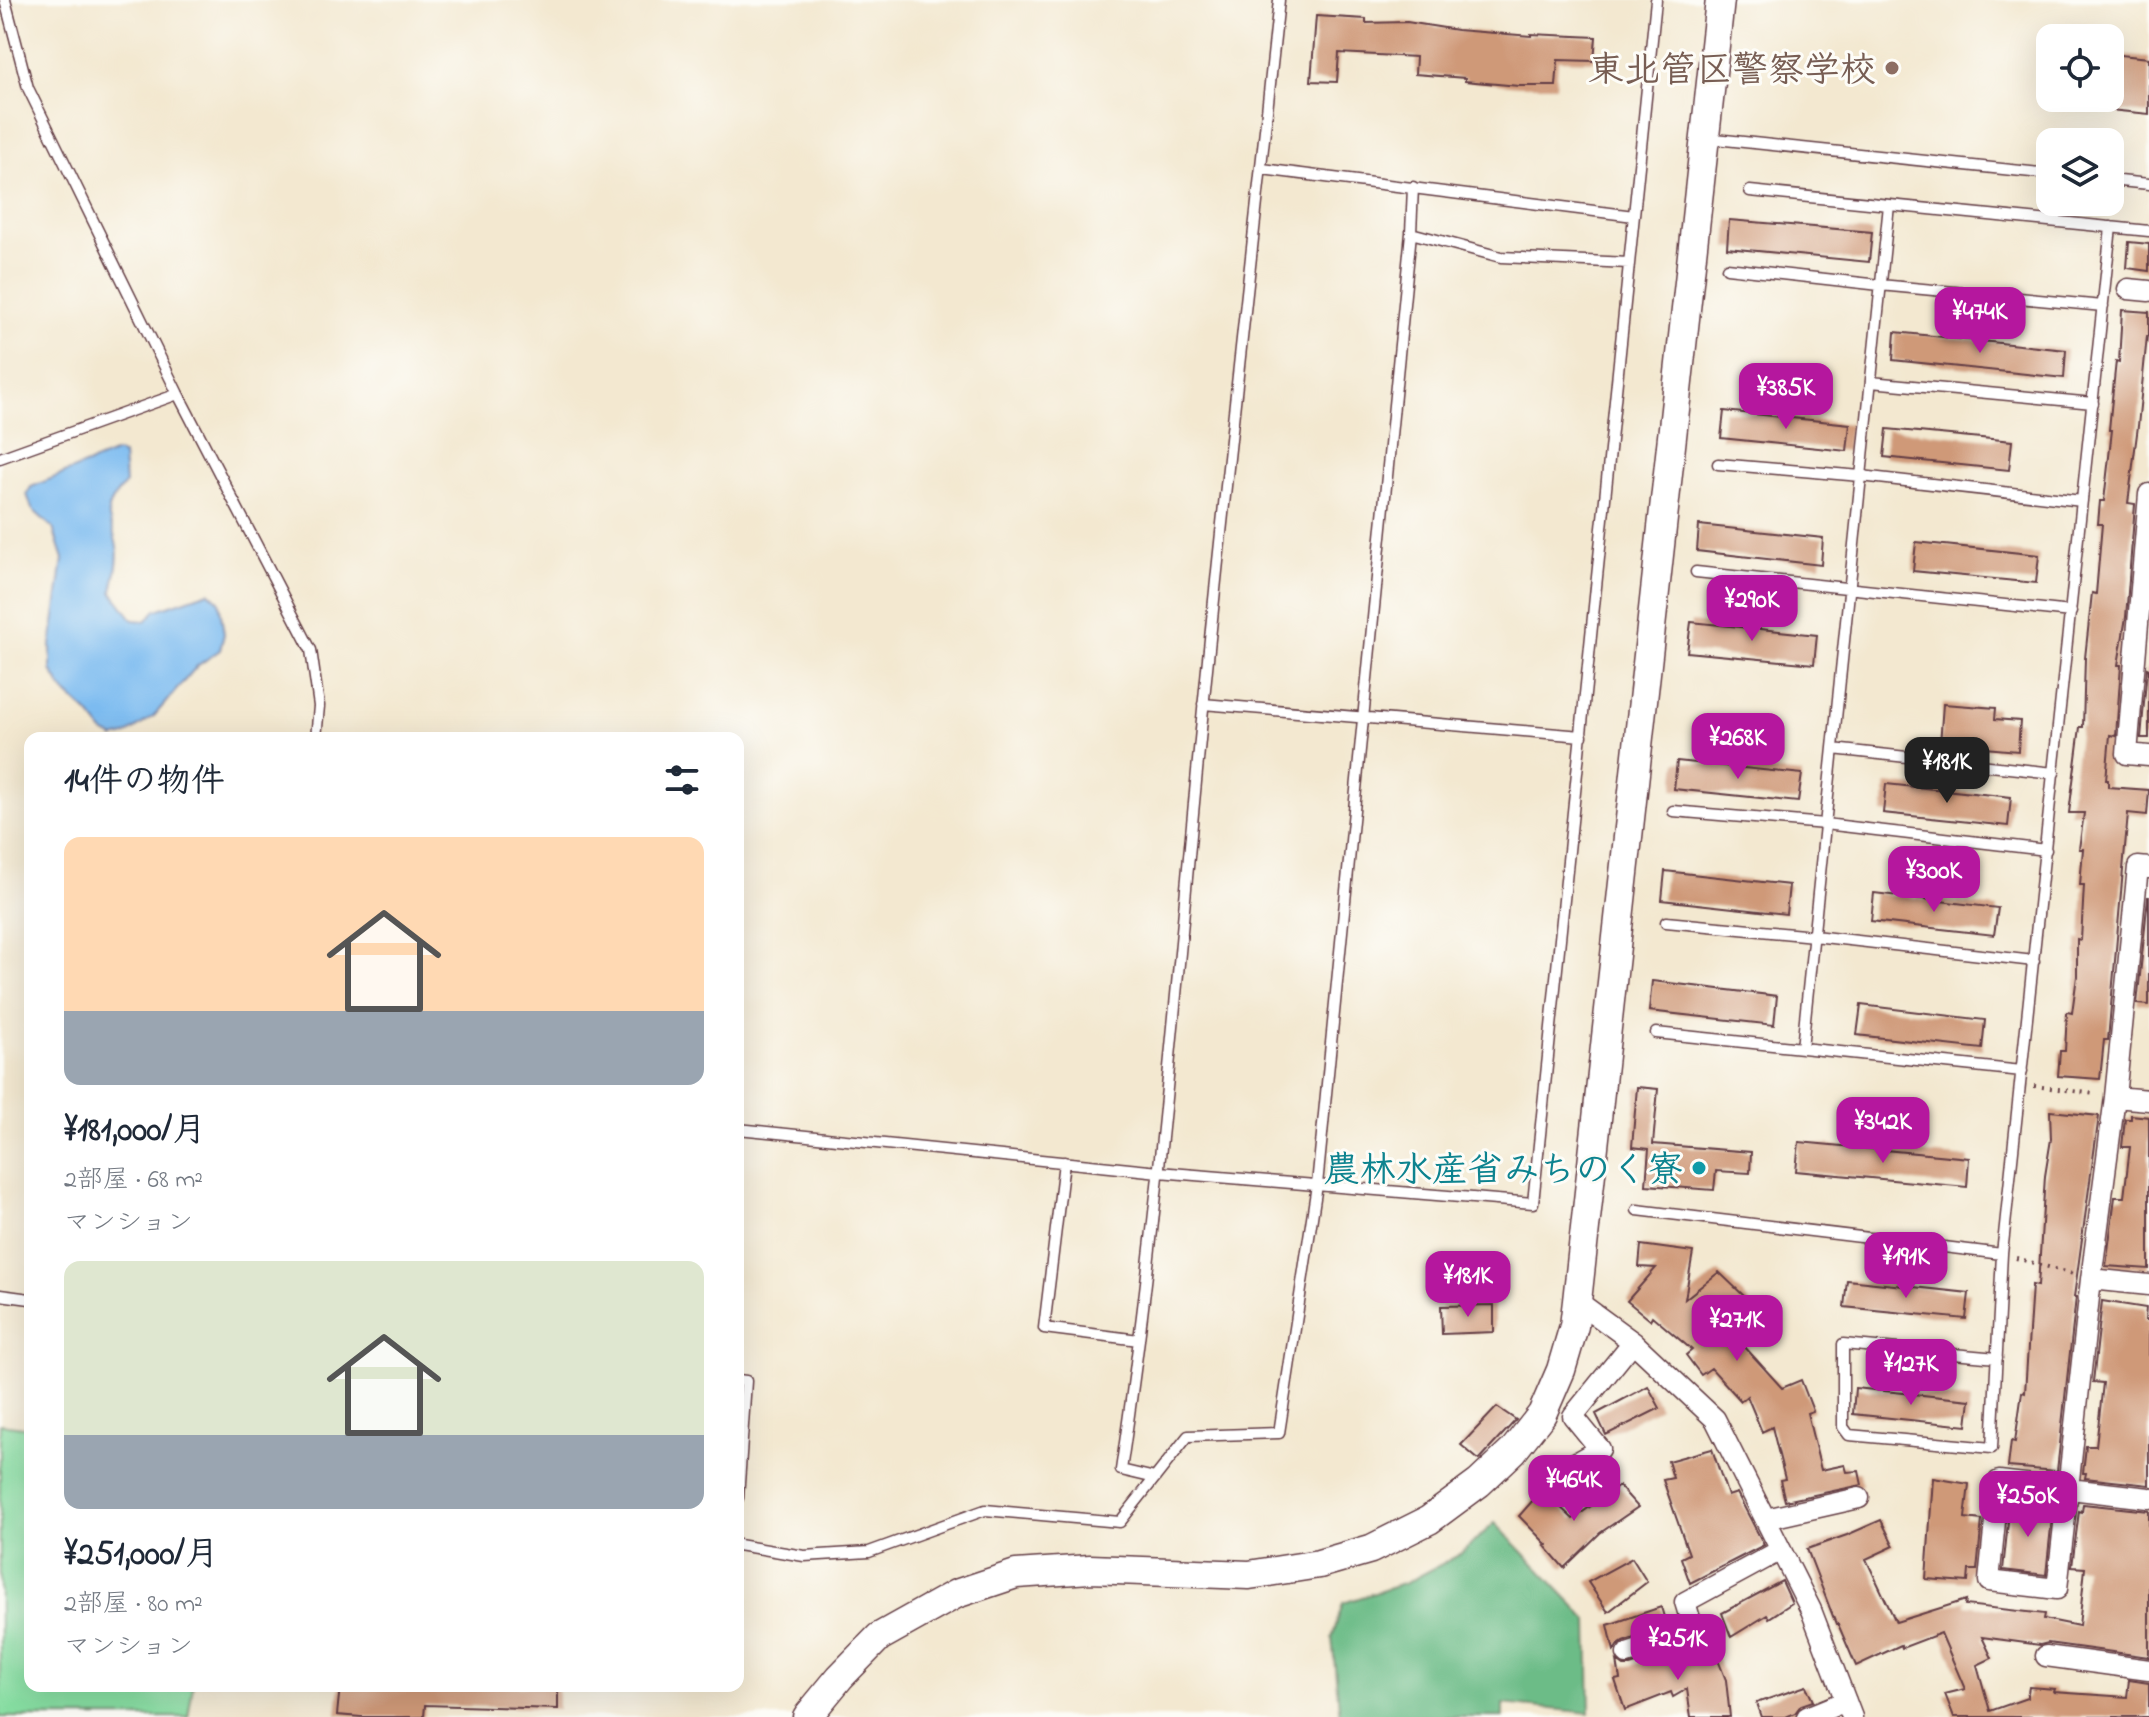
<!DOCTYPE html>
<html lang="ja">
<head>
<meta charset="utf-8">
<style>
  :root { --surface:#fff; --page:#f6f6f7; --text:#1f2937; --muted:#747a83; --accent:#b5179e }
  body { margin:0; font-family:"Indie Flower","Klee One",sans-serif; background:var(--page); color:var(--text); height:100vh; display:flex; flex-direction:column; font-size:30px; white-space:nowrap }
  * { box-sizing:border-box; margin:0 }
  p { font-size:26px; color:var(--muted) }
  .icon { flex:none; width:44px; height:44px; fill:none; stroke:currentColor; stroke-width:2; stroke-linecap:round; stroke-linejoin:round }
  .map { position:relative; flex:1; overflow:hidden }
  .side { position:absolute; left:24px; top:732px; width:720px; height:960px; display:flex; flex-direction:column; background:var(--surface); border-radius:16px; box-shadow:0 8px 32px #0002 }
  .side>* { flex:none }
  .fabs { position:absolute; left:2036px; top:24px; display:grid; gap:16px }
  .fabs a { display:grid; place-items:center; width:88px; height:88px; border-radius:16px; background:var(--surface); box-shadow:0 8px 32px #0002; font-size:40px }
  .price { position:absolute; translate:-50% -68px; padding:0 18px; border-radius:16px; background:var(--accent); color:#fff; font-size:26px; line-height:52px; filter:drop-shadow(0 2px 4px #0008) }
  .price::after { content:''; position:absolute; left:50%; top:48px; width:24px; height:18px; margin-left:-12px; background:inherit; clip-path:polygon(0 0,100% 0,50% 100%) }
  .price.active { background:#222; color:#fff }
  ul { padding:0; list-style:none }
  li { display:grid; align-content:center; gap:16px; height:424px; padding:0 40px }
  li span { display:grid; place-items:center; height:248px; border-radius:16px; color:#555 }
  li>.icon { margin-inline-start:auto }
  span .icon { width:144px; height:144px; fill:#fffc; stroke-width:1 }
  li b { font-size:34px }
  h2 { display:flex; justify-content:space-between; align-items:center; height:96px; padding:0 40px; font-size:34px }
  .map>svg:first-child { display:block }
  .green { fill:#86dda1; stroke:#687e66; stroke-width:2 }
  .forest { fill:#6cbc87; stroke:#5b6e59; stroke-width:2 }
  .water { fill:#7cbbf0; stroke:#636d8e; stroke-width:2 }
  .building { fill:#cf9978 }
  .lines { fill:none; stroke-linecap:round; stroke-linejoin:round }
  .lane-casing { stroke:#633d44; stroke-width:13 }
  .street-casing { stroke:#633d44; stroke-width:23 }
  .secondary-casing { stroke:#633d44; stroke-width:31 }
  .path { stroke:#633d44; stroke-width:4; stroke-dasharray:2 6; stroke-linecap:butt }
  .lane { stroke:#fff; stroke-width:10 }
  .street { stroke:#fff; stroke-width:20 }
  .secondary { stroke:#fff; stroke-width:28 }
  .education-dot { fill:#8d6e63; stroke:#fdfcf7; stroke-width:3 }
  .culture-dot { fill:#0f9aa8; stroke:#fdfcf7; stroke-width:3 }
  .labels { text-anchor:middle; stroke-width:6; stroke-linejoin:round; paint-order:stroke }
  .education-label { font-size:36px; font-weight:bold; fill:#785e54; stroke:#fdfcf7; text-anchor:end }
  .culture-label { font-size:36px; font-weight:bold; fill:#0d838f; stroke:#fdfcf7; text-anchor:end }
</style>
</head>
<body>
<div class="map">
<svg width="2149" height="1717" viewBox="0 0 2149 1717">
  <rect width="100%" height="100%" fill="#fdfcf7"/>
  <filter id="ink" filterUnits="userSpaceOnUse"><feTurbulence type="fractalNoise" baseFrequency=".0125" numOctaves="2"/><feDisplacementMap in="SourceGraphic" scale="16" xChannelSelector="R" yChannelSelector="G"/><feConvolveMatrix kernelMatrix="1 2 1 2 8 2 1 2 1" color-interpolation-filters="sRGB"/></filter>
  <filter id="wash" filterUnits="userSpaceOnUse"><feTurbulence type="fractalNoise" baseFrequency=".006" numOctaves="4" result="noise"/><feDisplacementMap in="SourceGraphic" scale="32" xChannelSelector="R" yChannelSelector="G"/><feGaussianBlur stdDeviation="1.8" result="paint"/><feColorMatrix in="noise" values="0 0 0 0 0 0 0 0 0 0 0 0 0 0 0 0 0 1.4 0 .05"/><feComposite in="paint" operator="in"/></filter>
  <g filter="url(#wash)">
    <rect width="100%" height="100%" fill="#f3e8d0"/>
    <path class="green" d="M0,1424L30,1428V1686H193L188,1717H0Z"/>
    <path class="forest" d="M1495,1523L1588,1620L1590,1713L1503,1704V1717H1340L1332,1638L1343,1603L1406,1583L1459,1555Z"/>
    <path class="water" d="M116,452L123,455L125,484C98,514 111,515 117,547C120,561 114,578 112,592L133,620L146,621L156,610L209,592L219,601L224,634L220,650L197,666L154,716L126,735L114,738L103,732L88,713L63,690L51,670V645L63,559L53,528L32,509L27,494L31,487Z"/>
    <g id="blocks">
      <path class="building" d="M1316,16L1366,19V23L1407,22L1457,30L1531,36V34L1596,37L1594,61L1558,60L1556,86H1519L1465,81V78L1415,74L1416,57L1339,53L1337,82L1311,81Z
        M2110,54L2149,58V114L2110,110Z
        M1729,220L1872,232L1869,262L1727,248Z
        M2129,242L2149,244V271L2127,268Z
        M2122,310L2149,312V336H2147L2138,426L2128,503L2135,504L2126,617L2118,665H2121L2116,736L2110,735L2106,780H2108V787L2149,790L2147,815L2128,813L2108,1040H2104L2100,1079L2058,1076L2060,1051H2065L2067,1012L2072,1013L2077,976V939L2081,940L2084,885H2080L2083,849H2079L2084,813H2069L2080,727H2083L2085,658L2092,593L2096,594L2102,524H2098L2100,501H2104L2112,430H2109L2111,409L2116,361L2119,362Z
        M1895,332L2066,350L2064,378L1893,360Z
        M1724,411L1850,424L1847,451L1721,438Z
        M1887,429L2012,441L2009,470L1884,457Z
        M1699,525L1823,538L1821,565L1697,551Z
        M1916,542L2039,555L2036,583L1913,571Z
        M1691,622L1817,635L1814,664L1687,652Z
        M2147,668L2149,669V738H2141Z
        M1943,704L1996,708L1995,719L2020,721L2018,751L1940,744Z
        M1677,761L1802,774L1798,802L1674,789Z
        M1886,784L2011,797L2008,826L1883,813Z
        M1665,871L1789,885L1786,914L1662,900Z
        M1874,893L1998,908L1994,935L1871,921Z
        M2148,897H2149V1005L2137,1004Z
        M1652,981L1777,996L1774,1025L1649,1011Z
        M1861,1005L1985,1020L1982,1049L1857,1035Z
        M1637,1087L1658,1089L1653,1144L1751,1152L1750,1173L1716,1171L1714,1190L1646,1185L1649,1149L1632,1147Z
        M2050,1111L2099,1116L2074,1297H2076L2057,1471L2008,1467L2011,1441L2015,1442L2022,1392L2025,1393L2032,1285L2038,1286L2045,1176L2051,1139Z
        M2131,1115L2149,1117V1269L2106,1266L2115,1197H2124L2130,1147H2122L2125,1119H2131Z
        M1799,1142L1969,1158L1967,1187L1796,1171Z
        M1641,1245L1693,1252L1685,1299L1719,1272L1744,1296L1765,1325L1743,1345L1782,1388L1801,1380L1813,1411L1807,1413L1821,1470L1845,1465L1847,1472L1859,1471L1862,1485L1785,1501L1780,1480L1785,1479L1772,1427L1762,1432L1747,1396L1741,1401L1711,1368L1701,1375L1686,1355L1692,1350L1652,1316L1650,1320L1627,1301L1656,1268L1639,1267Z
        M1847,1280L1969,1293L1966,1319L1844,1307Z
        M2102,1301L2146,1308L2145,1320H2149V1485L2085,1478L2086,1473H2083L2086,1446H2096L2103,1383L2093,1382Z
        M1494,1305V1332L1442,1334L1441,1306Z
        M1648,1386L1660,1408L1606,1435L1596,1414Z
        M1855,1388L1970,1400L1967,1426L1853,1414Z
        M1497,1407L1516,1420L1479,1460L1461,1445Z
        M1712,1449L1728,1496L1737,1493L1764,1545L1690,1583L1681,1558L1689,1554L1663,1480L1673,1478L1668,1461Z
        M1933,1478L1969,1484L1965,1518L1982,1520L1977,1570H1969L1968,1582L1926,1579Z
        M1619,1486L1638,1507L1600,1533L1564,1568L1545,1546L1547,1545L1519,1516L1542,1490L1573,1519Z
        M2010,1503L2053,1508L2046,1575L2003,1570Z
        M2083,1504L2149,1511V1657L2048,1643L2040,1645L1982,1637L1992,1658L1977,1665L1990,1711L2027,1698L2029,1687L2055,1689L2054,1692L2127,1697L2129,1680L2149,1683V1717H1954L1945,1694L1965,1689L1941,1633L1902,1648L1901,1645L1856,1666L1838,1624H1836L1807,1549L1847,1535L1881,1520L1894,1546L1866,1559L1896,1622L1966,1600L1965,1605L2045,1614L2044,1619L2079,1626L2085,1568L2072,1567L2079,1511L2082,1512Z
        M1632,1558L1647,1582L1608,1612L1588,1582Z
        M1782,1581L1792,1603L1769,1618L1767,1615L1731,1637L1722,1613Z
        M1661,1607L1667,1627L1623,1642L1617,1646L1614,1651L1608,1625Z
        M1712,1645L1726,1680L1730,1717H1691L1687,1689L1673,1697L1671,1692L1625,1710L1615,1680L1620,1679L1617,1661L1624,1666H1630L1674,1652L1676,1658Z
        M340,1686H558V1709L425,1705L424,1717H361L337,1715Z
        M1806,1686L1813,1701L1801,1705L1795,1713L1786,1717H1761L1756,1703Z"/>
    </g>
  </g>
  <g filter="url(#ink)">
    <use href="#blocks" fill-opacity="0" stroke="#633d44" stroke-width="2"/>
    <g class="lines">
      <defs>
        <path id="lane" d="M5,0L28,88L178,394L311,650L319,706L316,738
          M1706,138L2050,174
          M1262,169L1634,216
          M2110,180L2149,184
          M1413,187L1411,233L1501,257L1629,263
          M1750,191L2149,231
          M1889,205L1802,1048L2022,1071
          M1727,268L1880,285L2103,306
          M1871,382L2093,403
          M0,458L178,394
          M1718,464L1861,476L2082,501
          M1696,572L2071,612
          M1203,704L1582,736
          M1833,749L2054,773
          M1673,811L1825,824L2046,850
          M1666,922L1814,936L2034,961
          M1656,1033L1802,1048
          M738,1129L1159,1172L1533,1203L1656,0
          M1064,1162L1044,1328L1139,1340
          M1637,1210L2002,1254
          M0,1295L30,1299
          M1997,1358L1843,1344V1427L1849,1435L1992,1448L2002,1254L2111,227
          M738,1380L746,1381L738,1498
          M1155,1478L1121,1470C1159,1217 1178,963 1203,709C1226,472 1254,236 1279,0
          M738,1545L804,1556L869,1552L985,1510L1120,1522L1188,1436L1279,1433L1317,1185L1411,233"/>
        <path id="street" d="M2128,289L2149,291
          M2149,494L2127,754L2149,756
          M2149,868L2138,867L2115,1097L2091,1279L2057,1589L1989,1581L1999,1481L2149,1498
          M2115,1097L2149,1100
          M2091,1279L2149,1285
          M1577,1301L1633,1342L1715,1419L1811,1610L1852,1717
          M1557,1473L1600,1449L1573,1416L1633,1342
          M1766,1519L1859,1498
          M1627,1654L1694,1632L1685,1602L1781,1550
          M2046,1656L2149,1670
          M1807,1717L1846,1701"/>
        <path id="secondary" d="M807,1717L840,1677L879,1637L956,1594L1016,1574L1090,1569L1249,1575L1319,1564L1371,1549L1429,1520L1479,1483L1513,1451L1542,1414L1561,1370L1574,1326L1577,1301L1720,0"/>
      </defs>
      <use href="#lane" class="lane-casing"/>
      <use href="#street" class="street-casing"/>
      <use href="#secondary" class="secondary-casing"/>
      <path class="path" d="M2034,1086L2096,1094
        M2016,1258L2073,1274"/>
      <use href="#lane" class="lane"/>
      <use href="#street" class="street"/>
      <use href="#secondary" class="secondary"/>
    </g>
  </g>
  <circle class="education-dot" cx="1892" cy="68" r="8"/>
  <circle class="culture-dot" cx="1699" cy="1168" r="8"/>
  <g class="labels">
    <g class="education-label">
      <text x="1876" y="81">東北管区警察学校</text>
    </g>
    <g class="culture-label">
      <text x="1683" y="1181">農林水産省みちのく寮</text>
    </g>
  </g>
</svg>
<div class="fabs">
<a><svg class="icon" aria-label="locate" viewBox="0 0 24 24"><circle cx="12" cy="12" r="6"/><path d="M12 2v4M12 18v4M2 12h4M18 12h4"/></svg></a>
<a><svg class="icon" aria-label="layers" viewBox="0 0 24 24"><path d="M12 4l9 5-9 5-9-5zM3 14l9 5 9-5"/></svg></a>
</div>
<b class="price" style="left:1980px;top:355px">¥474K</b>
<b class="price" style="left:1786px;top:431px">¥385K</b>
<b class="price" style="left:1752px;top:643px">¥290K</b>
<b class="price" style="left:1738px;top:781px">¥268K</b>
<b class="price active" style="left:1947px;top:805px">¥181K</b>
<b class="price" style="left:1934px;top:914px">¥300K</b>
<b class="price" style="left:1883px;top:1165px">¥342K</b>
<b class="price" style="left:1906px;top:1300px">¥191K</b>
<b class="price" style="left:1468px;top:1319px">¥181K</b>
<b class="price" style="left:1737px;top:1363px">¥271K</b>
<b class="price" style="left:1911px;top:1407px">¥127K</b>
<b class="price" style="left:1574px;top:1523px">¥464K</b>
<b class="price" style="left:2028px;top:1539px">¥250K</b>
<b class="price" style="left:1678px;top:1682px">¥251K</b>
<section class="side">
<h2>14件の物件<svg class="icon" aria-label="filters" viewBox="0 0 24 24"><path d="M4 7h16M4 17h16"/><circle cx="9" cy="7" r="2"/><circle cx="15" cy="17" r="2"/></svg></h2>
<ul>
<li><span style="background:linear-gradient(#ffd9b3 70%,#9aa5b1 0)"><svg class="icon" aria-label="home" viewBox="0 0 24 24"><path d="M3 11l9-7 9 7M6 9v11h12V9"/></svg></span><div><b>¥181,000/月</b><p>2部屋 · 68 m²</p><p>マンション</p></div></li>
<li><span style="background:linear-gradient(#dfe7d0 70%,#9aa5b1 0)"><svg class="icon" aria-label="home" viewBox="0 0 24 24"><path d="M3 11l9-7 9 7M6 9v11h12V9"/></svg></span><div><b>¥251,000/月</b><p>2部屋 · 80 m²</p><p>マンション</p></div></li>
</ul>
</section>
</div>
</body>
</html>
